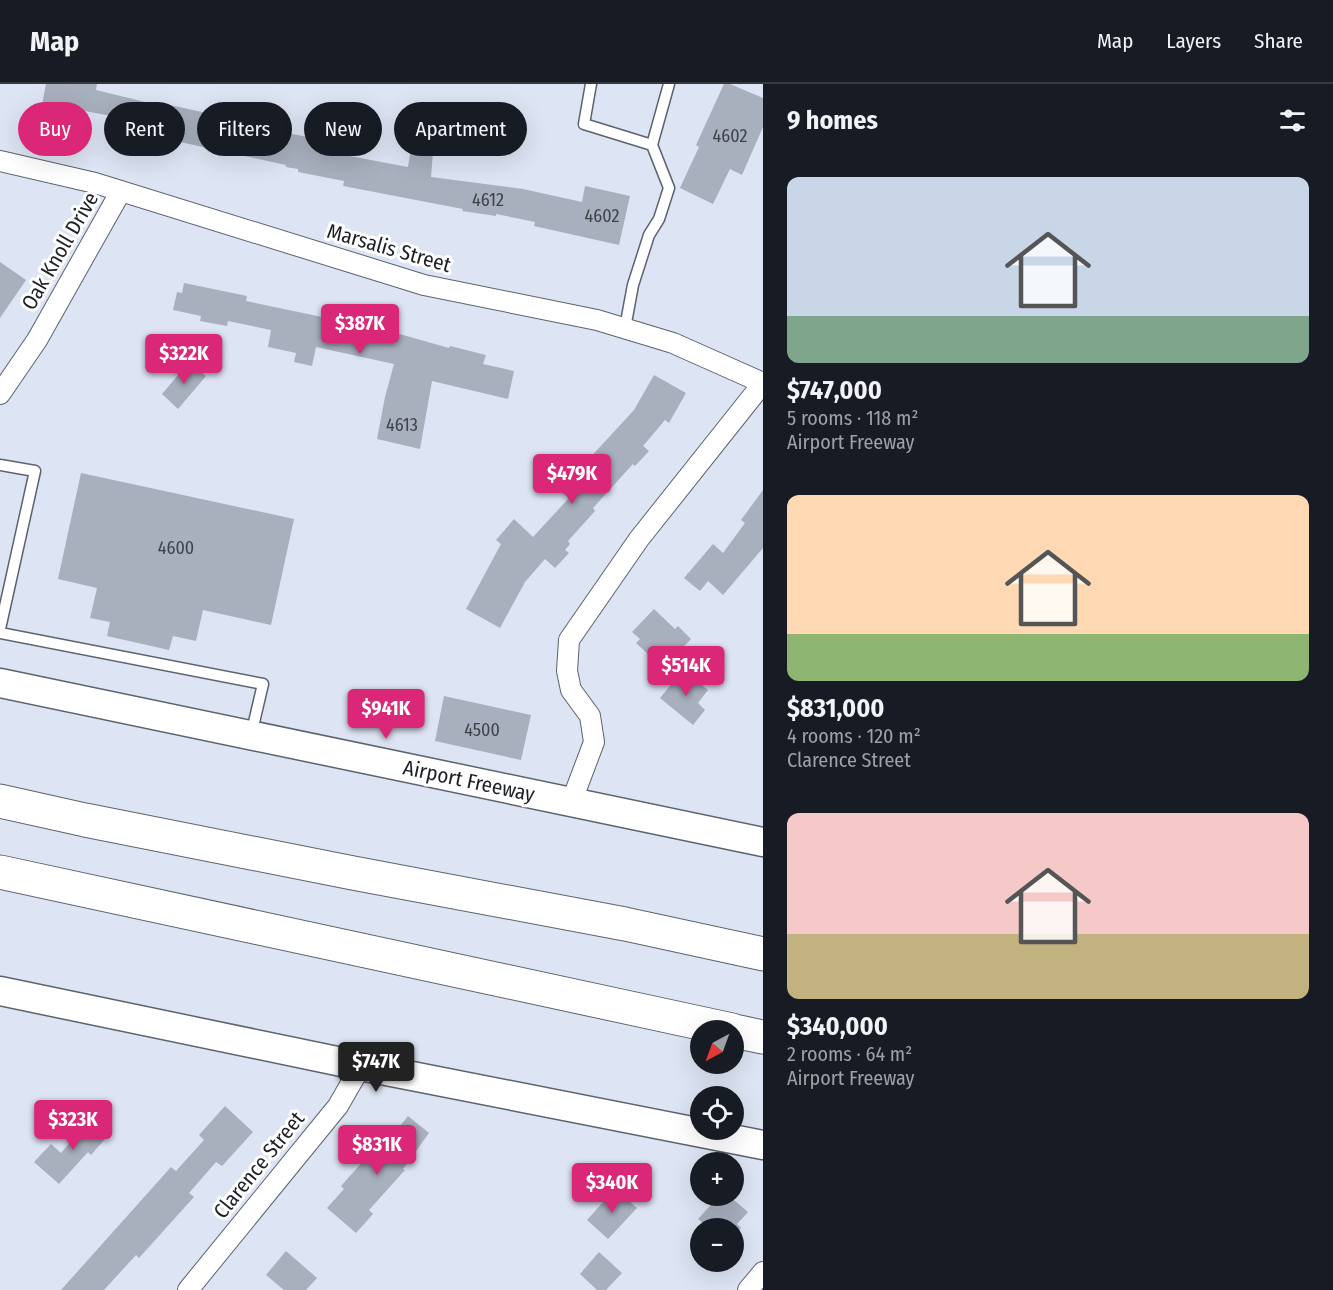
<!DOCTYPE html>
<html lang="en">
<head>
<meta charset="utf-8">
<style>
  :root { --surface:#171b24; --page:#20242c; --text:#f1f3f6; --muted:#9ea1a6; --line:#363941; --accent:#db2777 }
  body { margin:0; font-family:"Fira Sans Condensed",sans-serif; background:var(--page); color:var(--text); height:100vh; display:flex; flex-direction:column; font-size:22px; white-space:nowrap }
  * { box-sizing:border-box; margin:0 }
  p { font-size:20px; color:var(--muted) }
  .icon { flex:none; width:33px; height:33px; fill:none; stroke:currentColor; stroke-width:2; stroke-linecap:round; stroke-linejoin:round }
  .map { position:relative; flex:1; overflow:hidden }
  .side { display:flex; flex-direction:column; background:var(--surface); width:570px }
  .side>* { flex:none }
  .banner { position:absolute; left:18px; top:18px; width:570px; height:54px; display:flex; gap:12px }
  .needle { width:39px; rotate:221deg }
  .tools { position:absolute; left:690px; top:936px; display:grid; gap:12px }
  .tools a { display:grid; place-items:center; width:54px; height:54px; border-radius:50%; background:var(--surface); box-shadow:0 6px 24px #0002; font-size:30px }
  .price { position:absolute; translate:-50% -51px; padding:0 14px; border-radius:6px; background:var(--accent); color:#fff; font-size:20px; line-height:39px; filter:drop-shadow(0 2px 3px #0008) }
  .price::after { content:''; position:absolute; left:50%; top:36px; width:18px; height:14px; margin-left:-9px; background:inherit; clip-path:polygon(0 0,100% 0,50% 100%) }
  .price.current { background:#222; color:#fff }
  ul { padding:0; list-style:none }
  li { display:grid; align-content:center; gap:12px; height:318px; padding:0 24px }
  li span { display:grid; place-items:center; height:186px; border-radius:12px; color:#555 }
  li>.icon { margin-inline-start:auto }
  span .icon { width:108px; height:108px; fill:#fffc; stroke-width:1 }
  li b { font-size:26px }
  h2 { display:flex; justify-content:space-between; align-items:center; height:72px; padding:0 24px; font-size:26px }
  .tag { padding:0 21px; border-radius:27px; background:var(--surface); box-shadow:0 6px 24px #0002; font-size:21px; line-height:54px }
  .tag.current { background:var(--accent); color:#fff }
  header { display:flex; align-items:center; gap:36px; box-sizing:border-box; height:84px; padding:0 30px; background:var(--surface); border-bottom:2px solid var(--line) }
  header strong { font-size:28px }
  nav { display:flex; gap:33px; margin-inline-start:auto; font-size:21px }
  main { display:flex; flex:1; min-height:0 }
  .map>svg:first-child { display:block }
  .building { fill:#a8afbd }
  .lines { fill:none; stroke-linecap:round; stroke-linejoin:round }
  .lane-casing { stroke:#5c626f; stroke-width:13 }
  .street-casing { stroke:#5c626f; stroke-width:22 }
  .secondary-casing { stroke:#5c626f; stroke-width:31 }
  .highway-casing { stroke:#5c626f; stroke-width:35 }
  .lane { stroke:#fff; stroke-width:10 }
  .street { stroke:#fff; stroke-width:20 }
  .secondary { stroke:#fff; stroke-width:28 }
  .highway { stroke:#fff; stroke-width:33 }
  .labels { text-anchor:middle; stroke-width:6; stroke-linejoin:round; paint-order:stroke }
  .number-label { font-size:18px; fill:#3f434a }
  .street-label { font-size:21px; fill:#1c1f24; stroke:#fff }
</style>
</head>
<body>
<header>
<strong>Map</strong>
<nav><a>Map</a><a>Layers</a><a>Share</a></nav>
</header>
<main>
<div class="map">
<svg width="763" height="1206" viewBox="0 0 763 1206">
  <rect width="100%" height="100%" fill="#dde4f3"/>
  <path class="building" d="M46,0H97L96,6L170,24V21L257,40L259,31L277,35L275,47L342,59L339,70L408,83L411,64L433,68L431,93L523,105L582,118L585,102L630,112L619,161L534,142L535,138L496,130V132L462,127L463,125L343,102L344,97L298,88V85L286,83V81L180,58L181,53L121,38L122,34L74,25L73,32L55,29L56,24L42,21Z
    M724,0H730L763,14V43L742,91L730,85L713,120L680,104L699,63L696,61Z
    M0,178L26,196L0,234Z
    M184,199L247,212L246,217L389,247L449,264L450,262L486,271L483,280L514,287L508,315L432,297L420,365L377,355L385,313L394,280L316,263L312,282L294,278L296,269L268,263L271,246L228,237L227,242L200,237L201,232L173,226L177,208L182,209Z
    M189,278L206,292L178,325L162,310Z
    M654,291L686,309L669,339L665,336L643,362L649,367L635,382L633,380L593,424L595,427L568,457L570,460L565,466L569,469L555,484L545,475L525,498L500,544L466,525L501,460L496,456L514,435L533,453L569,414L558,405L584,376L586,378L634,326Z
    M81,389L294,435L271,541L203,526L196,557L173,552L169,566L107,552L110,538L90,534L97,504L58,495Z
    M763,406V464L723,511L708,497L700,507L684,494L713,460L723,469L745,439L741,436Z
    M654,525L675,545L678,542L691,555L663,584L636,559L640,555L632,548Z
    M683,586L708,606L698,619L705,626L693,641L660,614Z
    M444,612L531,631L521,676L435,657Z
    M225,1022L253,1048L222,1082L216,1078L189,1109L194,1113L139,1174L136,1171L104,1206H61L171,1083L176,1087L204,1056L199,1051Z
    M93,1032L111,1048L91,1071L88,1068L59,1100L34,1078L51,1060L61,1069Z
    M408,1032L429,1049L403,1085L405,1086L369,1126L373,1130L356,1149L327,1124L344,1105L341,1102L367,1073L372,1078Z
    M615,1105L637,1124L608,1155L587,1136Z
    M719,1112H729L748,1128L737,1140L741,1144L734,1152V1144H700V1152L696,1149L704,1140L698,1135Z
    M286,1167L317,1194L306,1206H284L266,1191Z
    M599,1168L622,1189L606,1206H597L580,1190Z"/>
  <g class="lines">
    <defs>
      <path id="lane" d="M591,0L584,40L652,61
        M625,244L633,201L649,151L659,135L669,104L652,61L669,0
        M0,381L35,387L0,545
        M0,549L263,600L251,651"/>
      <path id="street" d="M0,77L95,99L424,201L597,236L673,259L763,299
        M0,310L37,256L121,107
        M571,719L594,658L590,632L571,606L567,587L569,556L639,455L763,299
        M188,1206L338,1022L361,982
        M748,1206L763,1188"/>
      <path id="secondary" d="M0,599L763,758
        M0,907L361,982L763,1061"/>
      <path id="highway" d="M0,717L85,736L353,789L625,840L763,870
        M0,788L732,946
        M734,947L763,953"/>
    </defs>
    <use href="#lane" class="lane-casing"/>
    <use href="#street" class="street-casing"/>
    <use href="#secondary" class="secondary-casing"/>
    <use href="#highway" class="highway-casing"/>
    <use href="#lane" class="lane"/>
    <use href="#street" class="street"/>
    <use href="#secondary" class="secondary"/>
    <use href="#highway" class="highway"/>
  </g>
  <g class="labels">
    <g class="number-label">
      <text x="730" y="58">4602</text>
      <text x="488" y="122">4612</text>
      <text x="602" y="138">4602</text>
      <text x="402" y="347">4613</text>
      <text x="176" y="470">4600</text>
      <text x="482" y="652">4500</text>
    </g>
    <g class="street-label">
      <text transform="translate(389 164) rotate(16)" y="7">Marsalis Street</text>
      <text transform="translate(60 167) rotate(-60)" y="7">Oak Knoll Drive</text>
      <text transform="translate(469 697) rotate(12)" y="7">Airport Freeway</text>
      <text transform="translate(259 1081) rotate(-51)" y="7">Clarence Street</text>
    </g>
  </g>
</svg>
<div class="tools">
<a><svg class="needle" viewBox="-14 -14 28 28"><path d="M0-13l5 13h-10z" fill="#e53935"/><path d="M0 13l5-13h-10z" fill="#9ea1a6"/></svg></a>
<a><svg class="icon" aria-label="locate" viewBox="0 0 24 24"><circle cx="12" cy="12" r="6"/><path d="M12 2v4M12 18v4M2 12h4M18 12h4"/></svg></a>
<a>+</a>
<a>−</a>
</div>
<b class="price" style="left:360px;top:271px">$387K</b>
<b class="price" style="left:184px;top:301px">$322K</b>
<b class="price" style="left:572px;top:421px">$479K</b>
<b class="price" style="left:686px;top:613px">$514K</b>
<b class="price" style="left:386px;top:656px">$941K</b>
<b class="price current" style="left:376px;top:1009px">$747K</b>
<b class="price" style="left:73px;top:1067px">$323K</b>
<b class="price" style="left:377px;top:1092px">$831K</b>
<b class="price" style="left:612px;top:1130px">$340K</b>
<div class="banner">
<a class="tag current">Buy</a>
<a class="tag">Rent</a>
<a class="tag">Filters</a>
<a class="tag">New</a>
<a class="tag">Apartment</a>
</div>
</div>
<section class="side">
<h2>9 homes<svg class="icon" aria-label="filters" viewBox="0 0 24 24"><path d="M4 7h16M4 17h16"/><circle cx="9" cy="7" r="2"/><circle cx="15" cy="17" r="2"/></svg></h2>
<ul>
<li><span style="background:linear-gradient(#c9d6e8 75%,#7fa58c 0)"><svg class="icon" aria-label="home" viewBox="0 0 24 24"><path d="M3 11l9-7 9 7M6 9v11h12V9"/></svg></span><div><b>$747,000</b><p>5 rooms · 118 m²</p><p>Airport Freeway</p></div></li>
<li><span style="background:linear-gradient(#ffd9b3 75%,#8fb573 0)"><svg class="icon" aria-label="home" viewBox="0 0 24 24"><path d="M3 11l9-7 9 7M6 9v11h12V9"/></svg></span><div><b>$831,000</b><p>4 rooms · 120 m²</p><p>Clarence Street</p></div></li>
<li><span style="background:linear-gradient(#f6c9c9 65%,#c2b280 0)"><svg class="icon" aria-label="home" viewBox="0 0 24 24"><path d="M3 11l9-7 9 7M6 9v11h12V9"/></svg></span><div><b>$340,000</b><p>2 rooms · 64 m²</p><p>Airport Freeway</p></div></li>
</ul>
</section>
</main>
</body>
</html>
